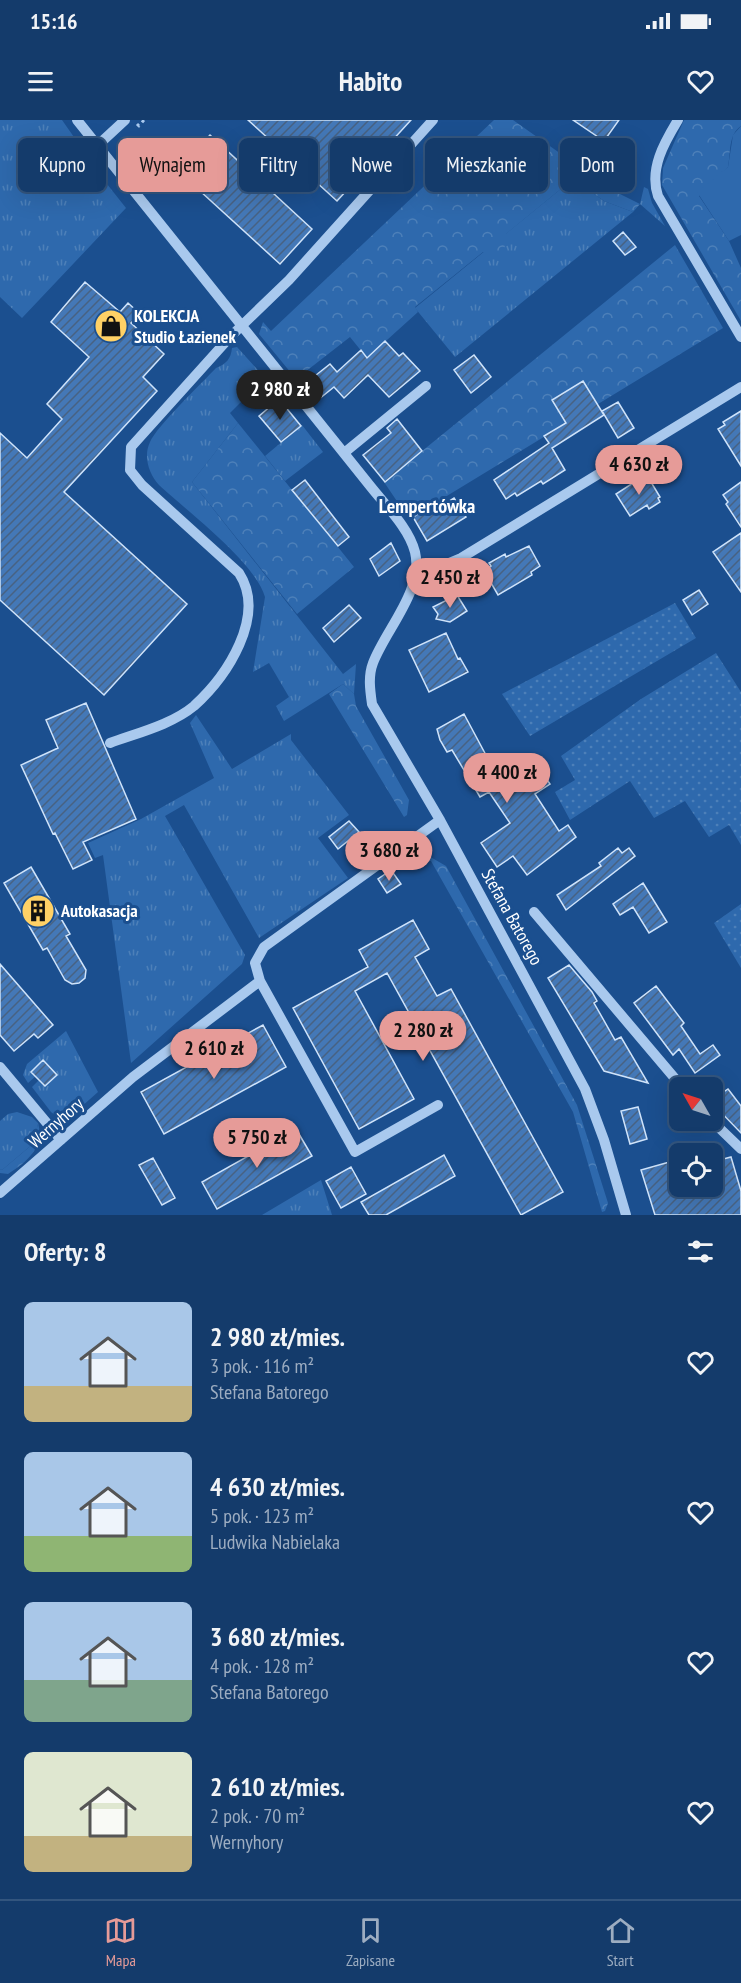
<!DOCTYPE html>
<html lang="pl">
<head>
<meta charset="utf-8">
<style>
  :root { --surface:#143b6b; --page:#1d4271; --text:#f1f3f6; --muted:#9dadc1; --line:#33557e; --accent:#e69b98 }
  body { margin:0; font-family:"PT Sans Narrow",sans-serif; background:var(--page); color:var(--text); height:100vh; display:flex; flex-direction:column; font-size:22px; white-space:nowrap }
  * { box-sizing:border-box; margin:0 }
  p { font-size:20px; color:var(--muted) }
  .icon { flex:none; width:33px; height:33px; fill:none; stroke:currentColor; stroke-width:2; stroke-linecap:round; stroke-linejoin:round }
  .map { position:relative; height:1095px; overflow:hidden }
  .details { display:flex; flex-direction:column; background:var(--surface); flex:1 }
  .details>* { flex:none }
  .top-card { position:absolute; left:18px; top:18px; width:705px; height:54px; display:flex; gap:12px }
  .needle { width:39px; rotate:309deg }
  .tools { position:absolute; left:669px; top:957px; display:grid; gap:12px }
  .tools a { display:grid; place-items:center; width:54px; height:54px; border-radius:9px; background:var(--surface); box-shadow:0 6px 24px #0002,0 0 0 2px var(--line); font-size:30px }
  .price { position:absolute; translate:-50% -51px; padding:0 14px; border-radius:21px; background:var(--accent); color:#111; font-size:20px; line-height:39px; filter:drop-shadow(0 2px 3px #0008) }
  .price::after { content:''; position:absolute; left:50%; top:36px; width:18px; height:14px; margin-left:-9px; background:inherit; clip-path:polygon(0 0,100% 0,50% 100%) }
  .price.selected { background:#222; color:#fff }
  ul { padding:0; list-style:none }
  li { display:flex; align-items:center; gap:18px; height:150px; padding:0 24px }
  li span { display:grid; place-items:center; flex:none; width:168px; height:120px; border-radius:9px; color:#555 }
  li>.icon { margin-inline-start:auto }
  span .icon { width:72px; height:72px; fill:#fffc; stroke-width:1 }
  li b { font-size:26px }
  h2 { display:flex; justify-content:space-between; align-items:center; height:72px; padding:0 24px; font-size:26px }
  .tag { padding:0 21px; border-radius:9px; background:var(--surface); box-shadow:0 6px 24px #0002,0 0 0 2px var(--line); font-size:21px; line-height:54px }
  .tag.selected { background:var(--accent); color:#111 }
  .status { display:flex; justify-content:space-between; align-items:center; height:42px; padding:0 30px; background:var(--surface); direction:ltr }
  .status svg { height:16px; fill:currentColor }
  header { display:flex; justify-content:space-between; align-items:center; height:78px; padding:0 24px; background:var(--surface); font-size:27px; font-weight:700 }
  .menu { display:flex; justify-content:space-around; align-items:center; height:84px; border-top:2px solid var(--line); background:var(--surface); font-size:16px; color:var(--muted) }
  .menu a { display:grid; justify-items:center; gap:3px }
  .menu .selected { color:var(--accent) }
  .map>svg:first-child { display:block }
  .grass { fill:url(#grass-tufts) }
  .forest { fill:url(#forest-crowns) }
  .park { fill:#2e69ad }
  .garden { fill:url(#garden-dots) }
  .building { fill:url(#building-hatch); stroke:#cfe3fa; stroke-width:1.5 }
  .lines { fill:none; stroke-linecap:round; stroke-linejoin:round }
  .path { stroke:#a9c9ee; stroke-width:3; stroke-dasharray:3 4.5; stroke-linecap:butt }
  .minor { stroke:#a9c9ee; stroke-width:10 }
  .labels { text-anchor:middle; stroke-width:6; stroke-linejoin:round; paint-order:stroke }
  .poi-label { font-size:18px; font-weight:bold; fill:#fff; stroke:#1b4f8f; text-anchor:start }
  .street-label { font-size:18px; fill:#fff; stroke:#1b4f8f }
  .neighbourhood-label { font-size:20px; font-weight:bold; fill:#fff; stroke:#1b4f8f }
</style>
</head>
<body>
<div class="status"><b>15:16</b><svg viewBox="0 0 49 12"><path d="M0 12V9h3v3zM5 12V6h3v6zM10 12V3h3v9zM15 12V0h3v12zM26 1h20v11H26zM47 4h2v5h-2z"/></svg></div>
<header><svg class="icon" aria-label="menu" viewBox="0 0 24 24"><path d="M4 6h16M4 12h16M4 18h16"/></svg>Habito<svg class="icon" aria-label="heart" viewBox="0 0 24 24"><path d="M12 20l-8-8c-3-5 5-10 8-4 3-6 11-1 8 4z"/></svg></header>
<div class="map">
<svg width="741" height="1095" viewBox="0 0 741 1095">
  <defs>
    <pattern id="grass-tufts" width="24" height="20" patternUnits="userSpaceOnUse" patternTransform="scale(1.5)"><rect width="24" height="20" fill="#2e69ad"/><path d="M3 7l-1-3M5 7V3M7 7l1-3M15 17l-1-3M17 17v-4M19 17l1-3" fill="none" stroke="#4d80b9"/></pattern>
    <pattern id="forest-crowns" width="20" height="18" patternUnits="userSpaceOnUse" patternTransform="scale(1.5)"><rect width="20" height="18" fill="#2e69ad"/><path d="M2 6a3 3 0 1 1 6 0M12 15a3 3 0 1 1 6 0" fill="none" stroke="#4d80b9"/></pattern>
    <pattern id="garden-dots" width="8" height="8" patternUnits="userSpaceOnUse" patternTransform="scale(1.5)"><rect width="8" height="8" fill="#2e69ad"/><path d="M2 2h.1M6 6h.1" fill="none" stroke="#4d80b9" stroke-width="1.8" stroke-linecap="round"/></pattern>
    <pattern id="building-hatch" width="6" height="6" patternUnits="userSpaceOnUse" patternTransform="scale(1.5)"><rect width="6" height="6" fill="#4478b7"/><path d="M-1 1l2-2M0 6l6-6M5 7l2-2" fill="none" stroke="#486282"/></pattern>
  </defs>
  <rect width="100%" height="100%" fill="#1b4f8f"/>
  <path class="grass" d="M0,0H62L83,30V44L95,58L103,59L126,88L22,198L0,177Z
    M573,59L604,81L633,92L455,237L415,188Z
    M644,67L648,69L652,83L665,106L640,84Z
    M237,227L265,258L230,293L238,303L192,362L343,554L356,544L354,574L343,564L284,601L276,586L289,577L269,543L253,552L265,477C255,442 188,392 159,365C149,354 143,337 150,322C157,306 201,264 216,248C226,244 231,239 232,228Z
    M302,305L323,332L285,361L265,336Z
    M196,595L232,649L291,614V620L349,695L318,718L348,758L259,818L184,685L165,696L245,835L242,844L131,943L103,735L95,738L88,723L141,699L214,658L190,603Z
    M66,911L98,972L64,1002L51,992L32,967L39,960L45,966L57,955L43,940L32,951L36,956L28,963L23,955L27,944Z
    M17,992L32,997L38,1003L34,1023L2,1050L0,1049V1001L8,994Z
    M321,1060L332,1095H262Z"/>
  <path class="forest" d="M494,0H513L612,70L640,84L633,92L604,81L573,59L506,114L504,134L483,132L415,187L418,192L367,238L350,217L296,259L259,214L263,202L271,211Z
    M684,0H741V6C728,15 731,32 728,47L699,76L729,121L741,148V201L662,65L663,48Z
    M675,125L723,208L409,399L384,362Z
    M238,303L354,447L297,494L192,362Z
    M343,564L354,574L356,586L409,680L407,695L404,697L329,574Z
    M427,735L446,746L577,985L608,1083L605,1091L602,1092L573,992L431,741L407,744Z
    M38,1003C45,1027 27,1042 8,1054L0,1053V1049L2,1050L34,1023Z"/>
  <path class="park" d="M741,6V115L729,121L697,72L728,47L733,15Z"/>
  <path class="garden" d="M675,483L696,518L530,616L502,574Z
    M716,533L741,572V725L729,705L709,717L685,681L654,698L630,661L570,700L555,672L575,660L561,636L641,579Z
    M741,784V848L714,803Z"/>
  <path class="building" d="M248,0H411L337,81Z
    M573,0H619L604,21Z
    M210,15L312,109L280,144L177,50Z
    M623,112L636,127L625,135L613,121Z
    M85,162L120,192L128,183L140,194L131,203L164,234L143,257L157,271L64,372L187,484L104,575L0,480V313L27,338L62,299L47,284L89,237L51,202Z
    M385,221L399,236L403,233L420,251L389,277L368,255L344,278L334,267L319,279L306,263L330,244L337,252L361,230L367,238Z
    M474,235L491,257L471,273L454,250Z
    M583,261L604,295L552,328L565,350L543,364L541,361L517,376L515,373L506,379L494,360L549,323L544,316L566,303L552,280Z
    M279,279L301,306L281,322L259,296Z
    M618,282L634,308L618,318L602,291Z
    M741,291V346L718,309L725,305L723,302Z
    M397,299L422,331L385,362L363,335L391,313L387,308Z
    M648,357L660,377L658,378L660,382L649,389L647,385L630,396L616,374L636,361L638,364Z
    M305,360L349,417L338,426L292,370Z
    M741,362V407L726,384L728,382L723,375Z
    M454,378L466,397L427,421L413,397L434,384L437,389Z
    M741,413V472L713,432Z
    M391,423L400,441L379,456L370,439Z
    M529,426L540,446L531,452L532,455L498,475L484,451L491,446L489,443L505,434L506,437Z
    M699,470L708,484L692,495L683,480Z
    M457,475L467,491L450,502L436,499L438,494L433,487Z
    M349,485L361,498L334,522L323,508Z
    M446,513L458,539L460,538L468,552L429,572L409,530Z
    M86,583L136,699L83,722L92,740L73,749L55,713L53,714L21,645L58,628L46,600Z
    M464,594L487,637L489,636L510,673L542,652L550,664L535,674L559,711L568,705L576,717L527,755L513,736L497,747L481,723L510,703L489,672L480,677L452,630L447,632L440,620L437,609Z
    M349,701L359,712L338,729L329,717Z
    M618,728L622,733L629,728L635,736L566,790L557,775L601,746L599,743Z
    M31,747L70,814L66,816L86,850L85,858L79,863L72,864L65,860L47,828L43,830L4,763Z
    M391,750L401,764L387,773L378,759Z
    M643,763L667,802L649,813L633,787L620,795L613,784Z
    M413,800L429,829L415,837L437,876L451,869L563,1072L521,1095L387,853L355,871L414,979L359,1009L293,888L368,847L359,830Z
    M0,844L53,905L38,918L34,914L14,931L0,915Z
    M569,845L592,872L597,881L594,883L615,920L621,917L648,963L604,951L548,858Z
    M656,866L684,903L681,906L700,934L713,925L720,935L695,953L679,929L673,935L634,883Z
    M263,905L286,947L164,1014L141,972Z
    M43,940L57,955L45,966L31,952Z
    M728,969L741,986V1013L712,983V980Z
    M638,987L647,1019L630,1024L621,991Z
    M296,1009L312,1036L217,1089L202,1062Z
    M444,1035L455,1056L386,1095H369L361,1082Z
    M731,1037L741,1071V1095H655L641,1050L680,1039V1066H712V1042Z
    M153,1038L175,1078L162,1085L139,1045Z
    M351,1047L366,1074L341,1088L326,1061Z"/>
  <g class="lines">
    <path class="path" d="M137,4L139,6L144,0"/>
    <path class="minor" d="M77,0L371,367C386,386 409,408 415,432C424,470 386,509 373,543C368,556 370,570 372,584L440,700L585,969L604,1020L626,1095
      M678,0C664,23 649,49 658,76L741,217
      M97,26L125,0
      M344,333L426,266
      M417,449L437,448L461,438L741,267
      M110,623C137,613 171,605 194,586C227,556 267,496 239,453L142,365L130,350L131,327L230,217L289,160L433,0
      M534,792L683,968
      M260,861L355,1032L438,985
      M0,947L61,1020
      M711,1000L741,1029
      M0,1073L133,957L260,861L255,843L264,827L440,700"/>
  </g>
  <defs>
    <symbol id="shop-disc" viewBox="-11 -11 22 22"><circle r="9.5" fill="#ffd166" stroke="#1b4f8f"/><path d="M-5-2.5h2.3a2.7 3.5 0 0 1 5.4 0H5L5.5 6h-11ZM-1.5-2.5h3a1.5 2.3 0 0 0-3 0Z" fill="#111"/></symbol>
    <symbol id="building-disc" viewBox="-11 -11 22 22"><circle r="9.5" fill="#ffd166" stroke="#1b4f8f"/><path d="M-4-6H4V6H1V3H-1V6H-4ZM-2.5-4.3h1.7v1.8h-1.7ZM.8-4.3h1.7v1.8H.8ZM-2.5-1h1.7V.8h-1.7ZM.8-1h1.7V.8H.8Z" fill="#111"/></symbol>
  </defs>
  <g fill-rule="evenodd">
    <use href="#shop-disc" x="92" y="187" width="38" height="38"/>
    <use href="#building-disc" x="19" y="772" width="38" height="38"/>
  </g>
  <g class="labels">
    <g class="poi-label">
      <text x="134" y="202">KOLEKCJA<tspan x="134" dy="21">Studio Łazienek</tspan></text>
      <text x="61" y="797">Autokasacja</text>
    </g>
    <g class="street-label">
      <text transform="translate(512 797) rotate(61)" y="6">Stefana Batorego</text>
      <text transform="translate(56 1003) rotate(-41)" y="6">Wernyhory</text>
    </g>
    <g class="neighbourhood-label">
      <text x="427" y="393">Lempertówka</text>
    </g>
  </g>
</svg>
<div class="tools">
<a><svg class="needle" viewBox="-14 -14 28 28"><path d="M0-13l5 13h-10z" fill="#e53935"/><path d="M0 13l5-13h-10z" fill="#9dadc1"/></svg></a>
<a><svg class="icon" aria-label="locate" viewBox="0 0 24 24"><circle cx="12" cy="12" r="6"/><path d="M12 2v4M12 18v4M2 12h4M18 12h4"/></svg></a>
</div>
<b class="price selected" style="left:280px;top:301px">2 980 zł</b>
<b class="price" style="left:639px;top:376px">4 630 zł</b>
<b class="price" style="left:450px;top:489px">2 450 zł</b>
<b class="price" style="left:507px;top:684px">4 400 zł</b>
<b class="price" style="left:389px;top:762px">3 680 zł</b>
<b class="price" style="left:423px;top:942px">2 280 zł</b>
<b class="price" style="left:214px;top:960px">2 610 zł</b>
<b class="price" style="left:257px;top:1049px">5 750 zł</b>
<div class="top-card">
<a class="tag">Kupno</a>
<a class="tag selected">Wynajem</a>
<a class="tag">Filtry</a>
<a class="tag">Nowe</a>
<a class="tag">Mieszkanie</a>
<a class="tag">Dom</a>
</div>
</div>
<section class="details">
<h2>Oferty: 8<svg class="icon" aria-label="filters" viewBox="0 0 24 24"><path d="M4 7h16M4 17h16"/><circle cx="9" cy="7" r="2"/><circle cx="15" cy="17" r="2"/></svg></h2>
<ul>
<li><span style="background:linear-gradient(#a9c7e8 70%,#c2b280 0)"><svg class="icon" aria-label="home" viewBox="0 0 24 24"><path d="M3 11l9-7 9 7M6 9v11h12V9"/></svg></span><div><b>2 980 zł/mies.</b><p>3 pok. · 116 m²</p><p>Stefana Batorego</p></div><svg class="icon" aria-label="heart" viewBox="0 0 24 24"><path d="M12 20l-8-8c-3-5 5-10 8-4 3-6 11-1 8 4z"/></svg></li>
<li><span style="background:linear-gradient(#a9c7e8 70%,#8fb573 0)"><svg class="icon" aria-label="home" viewBox="0 0 24 24"><path d="M3 11l9-7 9 7M6 9v11h12V9"/></svg></span><div><b>4 630 zł/mies.</b><p>5 pok. · 123 m²</p><p>Ludwika Nabielaka</p></div><svg class="icon" aria-label="heart" viewBox="0 0 24 24"><path d="M12 20l-8-8c-3-5 5-10 8-4 3-6 11-1 8 4z"/></svg></li>
<li><span style="background:linear-gradient(#a9c7e8 65%,#7fa58c 0)"><svg class="icon" aria-label="home" viewBox="0 0 24 24"><path d="M3 11l9-7 9 7M6 9v11h12V9"/></svg></span><div><b>3 680 zł/mies.</b><p>4 pok. · 128 m²</p><p>Stefana Batorego</p></div><svg class="icon" aria-label="heart" viewBox="0 0 24 24"><path d="M12 20l-8-8c-3-5 5-10 8-4 3-6 11-1 8 4z"/></svg></li>
<li><span style="background:linear-gradient(#dfe7d0 70%,#c2b280 0)"><svg class="icon" aria-label="home" viewBox="0 0 24 24"><path d="M3 11l9-7 9 7M6 9v11h12V9"/></svg></span><div><b>2 610 zł/mies.</b><p>2 pok. · 70 m²</p><p>Wernyhory</p></div><svg class="icon" aria-label="heart" viewBox="0 0 24 24"><path d="M12 20l-8-8c-3-5 5-10 8-4 3-6 11-1 8 4z"/></svg></li>
</ul>
</section>
<nav class="menu">
<a class="selected"><svg class="icon" aria-label="map" viewBox="0 0 24 24"><path d="M3 6l6-2 6 2 6-2v14l-6 2-6-2-6 2zM9 4v14M15 6v14"/></svg>Mapa</a>
<a><svg class="icon" aria-label="saved" viewBox="0 0 24 24"><path d="M7 4h10v16l-5-4-5 4z"/></svg>Zapisane</a>
<a><svg class="icon" aria-label="home" viewBox="0 0 24 24"><path d="M3 11l9-7 9 7M6 9v11h12V9"/></svg>Start</a>
</nav>
</body>
</html>
